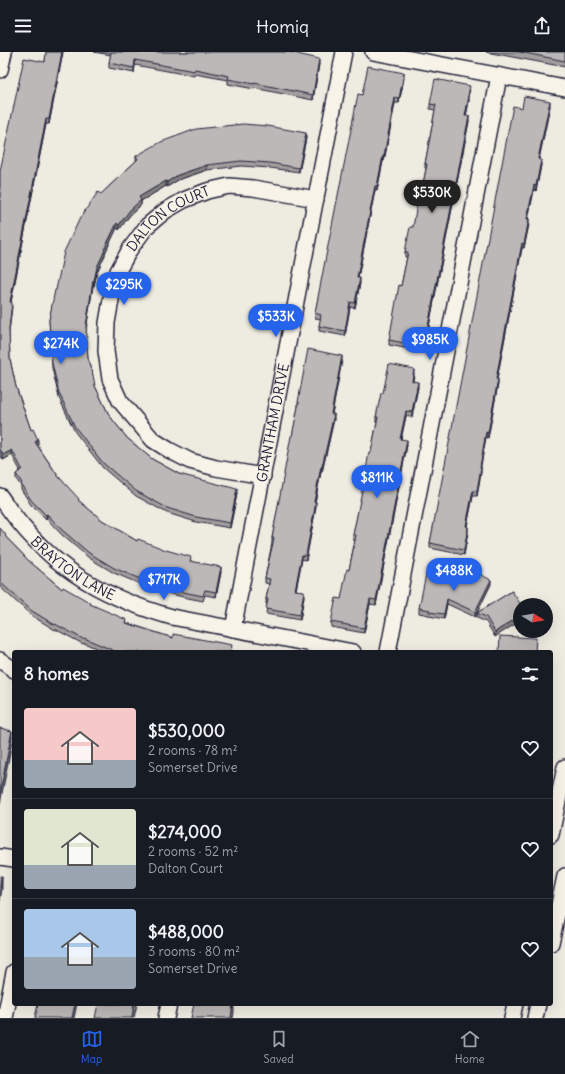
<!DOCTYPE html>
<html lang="en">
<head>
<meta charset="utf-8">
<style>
  :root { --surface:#171b24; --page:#20242c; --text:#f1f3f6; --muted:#9ea1a6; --line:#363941; --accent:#2563eb }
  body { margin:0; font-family:Delius,sans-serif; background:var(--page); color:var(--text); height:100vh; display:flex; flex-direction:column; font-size:15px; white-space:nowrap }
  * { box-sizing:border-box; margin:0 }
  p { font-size:13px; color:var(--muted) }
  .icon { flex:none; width:22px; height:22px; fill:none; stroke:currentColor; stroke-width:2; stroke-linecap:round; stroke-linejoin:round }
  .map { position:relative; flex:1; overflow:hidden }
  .side { position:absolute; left:12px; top:598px; width:541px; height:356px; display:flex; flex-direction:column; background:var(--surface); border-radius:4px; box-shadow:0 4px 16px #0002 }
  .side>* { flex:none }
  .needle { width:26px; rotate:101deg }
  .buttons { position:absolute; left:513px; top:546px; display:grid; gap:8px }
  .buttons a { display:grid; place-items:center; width:40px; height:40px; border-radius:50%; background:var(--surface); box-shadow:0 4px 16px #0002; font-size:20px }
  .price { position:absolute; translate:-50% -34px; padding:0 9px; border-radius:14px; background:var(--accent); color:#fff; font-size:13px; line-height:26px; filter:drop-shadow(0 1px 2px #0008) }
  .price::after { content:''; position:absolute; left:50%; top:24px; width:12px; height:9px; margin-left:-6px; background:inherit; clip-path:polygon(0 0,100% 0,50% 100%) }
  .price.selected { background:#222; color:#fff }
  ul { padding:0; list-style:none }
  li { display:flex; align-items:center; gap:12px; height:100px; padding:0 12px }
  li+li { border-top:1px solid var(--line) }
  li span { display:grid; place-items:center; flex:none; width:112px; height:80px; border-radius:4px; color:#555 }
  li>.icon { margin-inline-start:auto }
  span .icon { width:48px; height:48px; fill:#fffc; stroke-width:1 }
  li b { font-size:17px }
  h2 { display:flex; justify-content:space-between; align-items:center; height:48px; padding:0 12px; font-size:17px }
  header { display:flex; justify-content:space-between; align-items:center; height:52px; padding:0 12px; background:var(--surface); font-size:18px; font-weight:600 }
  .dock { display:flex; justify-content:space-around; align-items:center; height:56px; border-top:1px solid var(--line); background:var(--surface); font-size:11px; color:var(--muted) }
  .dock a { display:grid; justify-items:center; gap:2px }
  .dock .selected { color:var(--accent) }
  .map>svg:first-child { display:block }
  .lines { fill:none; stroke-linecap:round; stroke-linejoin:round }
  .minor-casing { stroke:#22223b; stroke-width:18 }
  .minor { stroke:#f7f3e8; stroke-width:15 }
  .wall { fill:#a19e9d; stroke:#22223b }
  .shaded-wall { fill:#838180; stroke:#22223b }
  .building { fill:#bbb8b7; stroke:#22223b }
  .labels { text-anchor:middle; stroke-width:4; stroke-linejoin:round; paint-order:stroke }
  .street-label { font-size:14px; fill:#22223b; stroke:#f7f3e8 }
</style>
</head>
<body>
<header><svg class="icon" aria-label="menu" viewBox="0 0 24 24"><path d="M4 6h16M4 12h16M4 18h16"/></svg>Homiq<svg class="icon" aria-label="share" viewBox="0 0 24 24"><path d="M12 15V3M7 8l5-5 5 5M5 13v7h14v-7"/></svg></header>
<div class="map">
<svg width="565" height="966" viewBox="0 0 565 966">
  <rect width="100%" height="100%" fill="#eeebe1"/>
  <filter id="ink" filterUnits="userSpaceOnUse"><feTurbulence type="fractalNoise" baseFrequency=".025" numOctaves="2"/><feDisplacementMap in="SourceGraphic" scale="8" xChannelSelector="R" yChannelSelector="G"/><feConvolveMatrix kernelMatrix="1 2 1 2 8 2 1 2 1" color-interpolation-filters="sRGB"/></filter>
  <g filter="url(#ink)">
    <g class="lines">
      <defs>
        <g id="minor">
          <path d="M373,0L565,36"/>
          <path d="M0,18L4,0"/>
          <path id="s1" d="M263,424L216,416L190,409L169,398L153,388L136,368L120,349L110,327L106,299L107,271L112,242L118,219L130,197L147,174L165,159L184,148L207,139L229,134L253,136L316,147"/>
          <path id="s2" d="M0,444C43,510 97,544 172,565L353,600"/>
          <path id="s3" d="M233,577L344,0"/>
          <path d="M388,600L499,24"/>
          <path d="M0,608L14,618"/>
          <path d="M551,783L565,715"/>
          <path d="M0,805L14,807"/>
          <path d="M551,891L565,824"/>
          <path d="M5,966L14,920"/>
          <path d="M166,966L169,952"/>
          <path d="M512,966L515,952"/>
          <path d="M535,966L538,952"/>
        </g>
      </defs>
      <use href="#minor" class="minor-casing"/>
      <use href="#minor" class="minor"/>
    </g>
    <path class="wall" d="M46,0H63L49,72H46L11,250L12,255L9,281L10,307L16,335L31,378L38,393V394L58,424L79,449L102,468L137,489L221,520L216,545L205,543L203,549L183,545L152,537L114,521L89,506L62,483L47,467L46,468L31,453L21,437V434L16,427V422L20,418L12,403L3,408L0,402V119L45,10Z
      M94,0H289L319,12L313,48L254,36V37L228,32V28L195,22L194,24L135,13L134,21L109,16V11L111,3Z
      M486,0H565V15Z
      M404,26L399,51H395L384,109H383L377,139L375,138L358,226L360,231L355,256L350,255L345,284L319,279V274L321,267L315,266V261L362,43Z
      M470,38L468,44L469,49L466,64L469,69L424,300L389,293V288L401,234L407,205H405V200L413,175L420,147L426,117L425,116V112L435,58L430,57V52Z
      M550,54L539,107L541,113L536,139L534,138L528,167L529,172L524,196H522L497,327L498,332L488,386L486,385L480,415L481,420L477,444H473L467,474L468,480L464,503L430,496V491L522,56Z
      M306,86L299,120L270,116L241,114L207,118L178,128L167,135L166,134L141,149V153L130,163L119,178L117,176L105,201V203L97,220L94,234H93L86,277L88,307L95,334L109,363L127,386L152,407L179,422L237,442L230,476L196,470L167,461L136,444L103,416L75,380L59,346L52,316L49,268L56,238L101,142L136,109V104Z
      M342,308L332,362L334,367L322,420H321L315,450L316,455L306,508L302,507L296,538L304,544L300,568L266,562L267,552H266V547L269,532L265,531V526L272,491V486L298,355V350Z
      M414,322L413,329L418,335L412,365L406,364L401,387L407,393L376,553L370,552L364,581L331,575V570L341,547L349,518L355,488H353V483L371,400L377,370H376V365L383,341Z
      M0,476L6,485L29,509L62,537L91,553L127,571L173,586L236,600H105L84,591L83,592L55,577V578L32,564L0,535Z
      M461,529L491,532L477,561L512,539L495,585L486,570L477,566V561L475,565L447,552L444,567L429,564V563L419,561V556Z"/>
    <path class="shaded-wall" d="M62,0H63L49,72V67Z
      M319,7V12L313,48V43Z
      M135,8V13L134,21V16Z
      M404,21V26L399,51V47Z
      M469,44V49L465,69V64Z
      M395,46V51L384,109V104Z
      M550,49V54L538,112V107Z
      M469,64V69L424,300V295Z
      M46,67V72L10,255V250Z
      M306,81V86L299,120V116Z
      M383,104V109L377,139V134Z
      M541,108V113L536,139V134Z
      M207,113V118L178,128L167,135V130L178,123Z
      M166,129V134L141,149V153L130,163L119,178V173L139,145Z
      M534,133V138L527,172V167Z
      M375,134V138L357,231V226Z
      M529,167V172L524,196V192Z
      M117,171V176L105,201V203L97,220L94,234V229L97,215L104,198Z
      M522,191V196L496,332V327Z
      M360,226V231L355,256V251Z
      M93,229V234L86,278V274Z
      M350,250V255L345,284V279Z
      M342,304V308L331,367V362Z
      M414,317V322L412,334V329Z
      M498,327V332L488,386V381Z
      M418,330V335L412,365V360Z
      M406,359V364L400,392V387Z
      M334,362V367L322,420V415Z
      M486,380V385L480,420V415Z
      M38,388V393L35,395V390Z
      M407,388V393L376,553V548Z
      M12,398V403L3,408V403Z
      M321,415V420L314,455V450Z
      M481,415V420L477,444V439Z
      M237,437V442L230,476V471Z
      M473,439V444L466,479V474Z
      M316,450V455L306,508V503Z
      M47,462V467L46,468V463Z
      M468,475V480L464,503V498Z
      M302,503V507L295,542V538Z
      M221,515V520L216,545V540Z
      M491,528V532L475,565V560Z
      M304,539V544L300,568V563Z
      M370,547V552L364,581V576Z
      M447,547V552L444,567V562Z
      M520,564V569L495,585V580Z
      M12,679V690L0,752V742Z
      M2,824V837L0,849V836Z
      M75,952H77L74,966H72Z
      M134,952H137L134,966H132Z
      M233,952H234V961L233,966H231Z"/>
    <path class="building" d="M46,0H62L49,67H46L10,250H12L9,277L10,307L16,335L31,378L33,377L38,388L35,390L58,424L79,447L78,448L102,468L137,489L138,487L166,498L191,505L190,509L221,515L216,540L205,538L203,544L183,540L152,532L114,516L89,501L62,478L47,462L46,463L31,448L21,432L22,431L16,422L22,417L12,398L3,403L0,397V119L24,6L45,10Z
      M111,0H289L319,7L313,43L254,31V32L228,27L229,24L195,17L194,19L135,8L134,16L109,11Z
      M520,0H565V9Z
      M368,14L404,21L399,47L395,46L384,104H383L377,134H375L357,226H360L355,251L350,250L345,279L319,274L321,263L315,261L324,214L358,42L362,43Z
      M435,27L470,34L468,44H469L465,64H469L424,295L389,288L399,233L401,234L408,200H405L410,175H413L418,146L420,147L427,112H425L436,53L430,52Z
      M524,44L550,49L538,107L541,108L536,134L534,133L527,167H529L524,192L522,191L496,327H498L488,381L486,380L480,415H481L477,439H473L466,474L468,475L464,498L430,491L513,54L522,56Z
      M243,72L268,74L306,81L299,116L270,111L241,109L207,113L178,123L167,130L166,129L139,145L141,148L130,158L119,173L117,171L104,198H105L97,215L94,229H93L86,274L88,307L91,319L92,318L95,334L109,363L127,386L152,407L179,422L237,437L230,471L196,465L167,456L136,439L103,411L75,375L59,341L52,311L49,268L55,238H56L64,200L80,166L98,140L101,142L138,107L136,104L161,90L196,77Z
      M308,297L342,304L331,362H334L322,415H321L314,450H316L306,503H302L295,538L304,539L300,563L266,557L268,547H266L270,527L265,526L274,486H272L291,384H292L299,350H298Z
      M389,312L414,317L412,329L418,330L412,360L406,359L400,387L407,388L376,548L370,547L364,576L331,570L336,546L341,547L347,517L349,518L356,483H353L365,424L369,400H371L378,365H376L381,341H383Z
      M0,476L6,483L5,484L29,509L62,537L63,535L91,551L90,552L127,568L126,571L173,586V582L232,593L231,599L236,600H117L84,586L83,587L55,572V573L32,559L0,530Z
      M468,516L491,528L475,560L447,547L444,562L429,560L430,558L419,556L426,522L461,529Z
      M512,539L521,553H520V564L495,580L486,565L477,561Z
      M500,584L536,586L535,600H499Z
      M0,676L12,679L0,742Z
      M0,824H2L0,836Z
      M38,952H75L72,966H35Z
      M98,952H134L132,966H95Z
      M194,952H233L231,966H191Z"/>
  </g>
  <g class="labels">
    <g class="street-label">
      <text dy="5" stroke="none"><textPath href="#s1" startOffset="377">DALTON COURT</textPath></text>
      <text dy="5" stroke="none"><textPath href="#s3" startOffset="210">GRANTHAM DRIVE</textPath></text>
      <text dy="5" stroke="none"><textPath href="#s2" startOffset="104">BRAYTON LANE</textPath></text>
    </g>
  </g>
</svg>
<div class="buttons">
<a><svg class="needle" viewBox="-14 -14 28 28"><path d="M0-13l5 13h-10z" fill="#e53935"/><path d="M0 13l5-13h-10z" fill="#9ea1a6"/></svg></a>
</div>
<b class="price selected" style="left:432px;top:162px">$530K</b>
<b class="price" style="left:124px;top:254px">$295K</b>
<b class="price" style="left:276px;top:286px">$533K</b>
<b class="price" style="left:430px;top:309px">$985K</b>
<b class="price" style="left:61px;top:313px">$274K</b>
<b class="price" style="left:377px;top:447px">$811K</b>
<b class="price" style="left:454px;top:540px">$488K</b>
<b class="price" style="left:164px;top:549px">$717K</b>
<section class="side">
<h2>8 homes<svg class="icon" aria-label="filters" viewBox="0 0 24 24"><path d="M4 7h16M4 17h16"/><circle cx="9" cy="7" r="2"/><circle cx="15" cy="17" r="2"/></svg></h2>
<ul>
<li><span style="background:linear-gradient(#f6c9c9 65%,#9aa5b1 0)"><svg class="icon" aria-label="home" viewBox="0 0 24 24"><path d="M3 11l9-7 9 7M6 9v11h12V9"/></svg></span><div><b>$530,000</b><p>2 rooms · 78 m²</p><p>Somerset Drive</p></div><svg class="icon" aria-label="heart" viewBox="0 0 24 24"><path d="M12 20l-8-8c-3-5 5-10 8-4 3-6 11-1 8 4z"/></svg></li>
<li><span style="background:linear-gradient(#dfe7d0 70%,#9aa5b1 0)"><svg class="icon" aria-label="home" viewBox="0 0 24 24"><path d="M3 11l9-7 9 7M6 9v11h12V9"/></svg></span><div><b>$274,000</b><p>2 rooms · 52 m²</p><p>Dalton Court</p></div><svg class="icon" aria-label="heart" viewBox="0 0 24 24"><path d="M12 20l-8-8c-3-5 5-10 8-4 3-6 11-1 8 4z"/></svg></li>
<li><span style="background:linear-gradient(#a9c7e8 60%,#9aa5b1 0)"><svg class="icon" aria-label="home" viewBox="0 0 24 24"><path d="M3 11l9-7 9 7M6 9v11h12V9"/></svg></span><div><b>$488,000</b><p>3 rooms · 80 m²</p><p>Somerset Drive</p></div><svg class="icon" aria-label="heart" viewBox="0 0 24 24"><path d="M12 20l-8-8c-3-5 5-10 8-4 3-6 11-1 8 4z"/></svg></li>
</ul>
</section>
</div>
<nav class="dock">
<a class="selected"><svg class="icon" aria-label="map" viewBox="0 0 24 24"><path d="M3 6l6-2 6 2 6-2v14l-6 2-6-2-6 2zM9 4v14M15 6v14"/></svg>Map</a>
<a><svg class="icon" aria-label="saved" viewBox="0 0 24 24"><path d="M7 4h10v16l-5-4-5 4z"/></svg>Saved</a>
<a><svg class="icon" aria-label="home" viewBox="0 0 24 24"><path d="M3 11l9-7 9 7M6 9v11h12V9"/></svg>Home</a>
</nav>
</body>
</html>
